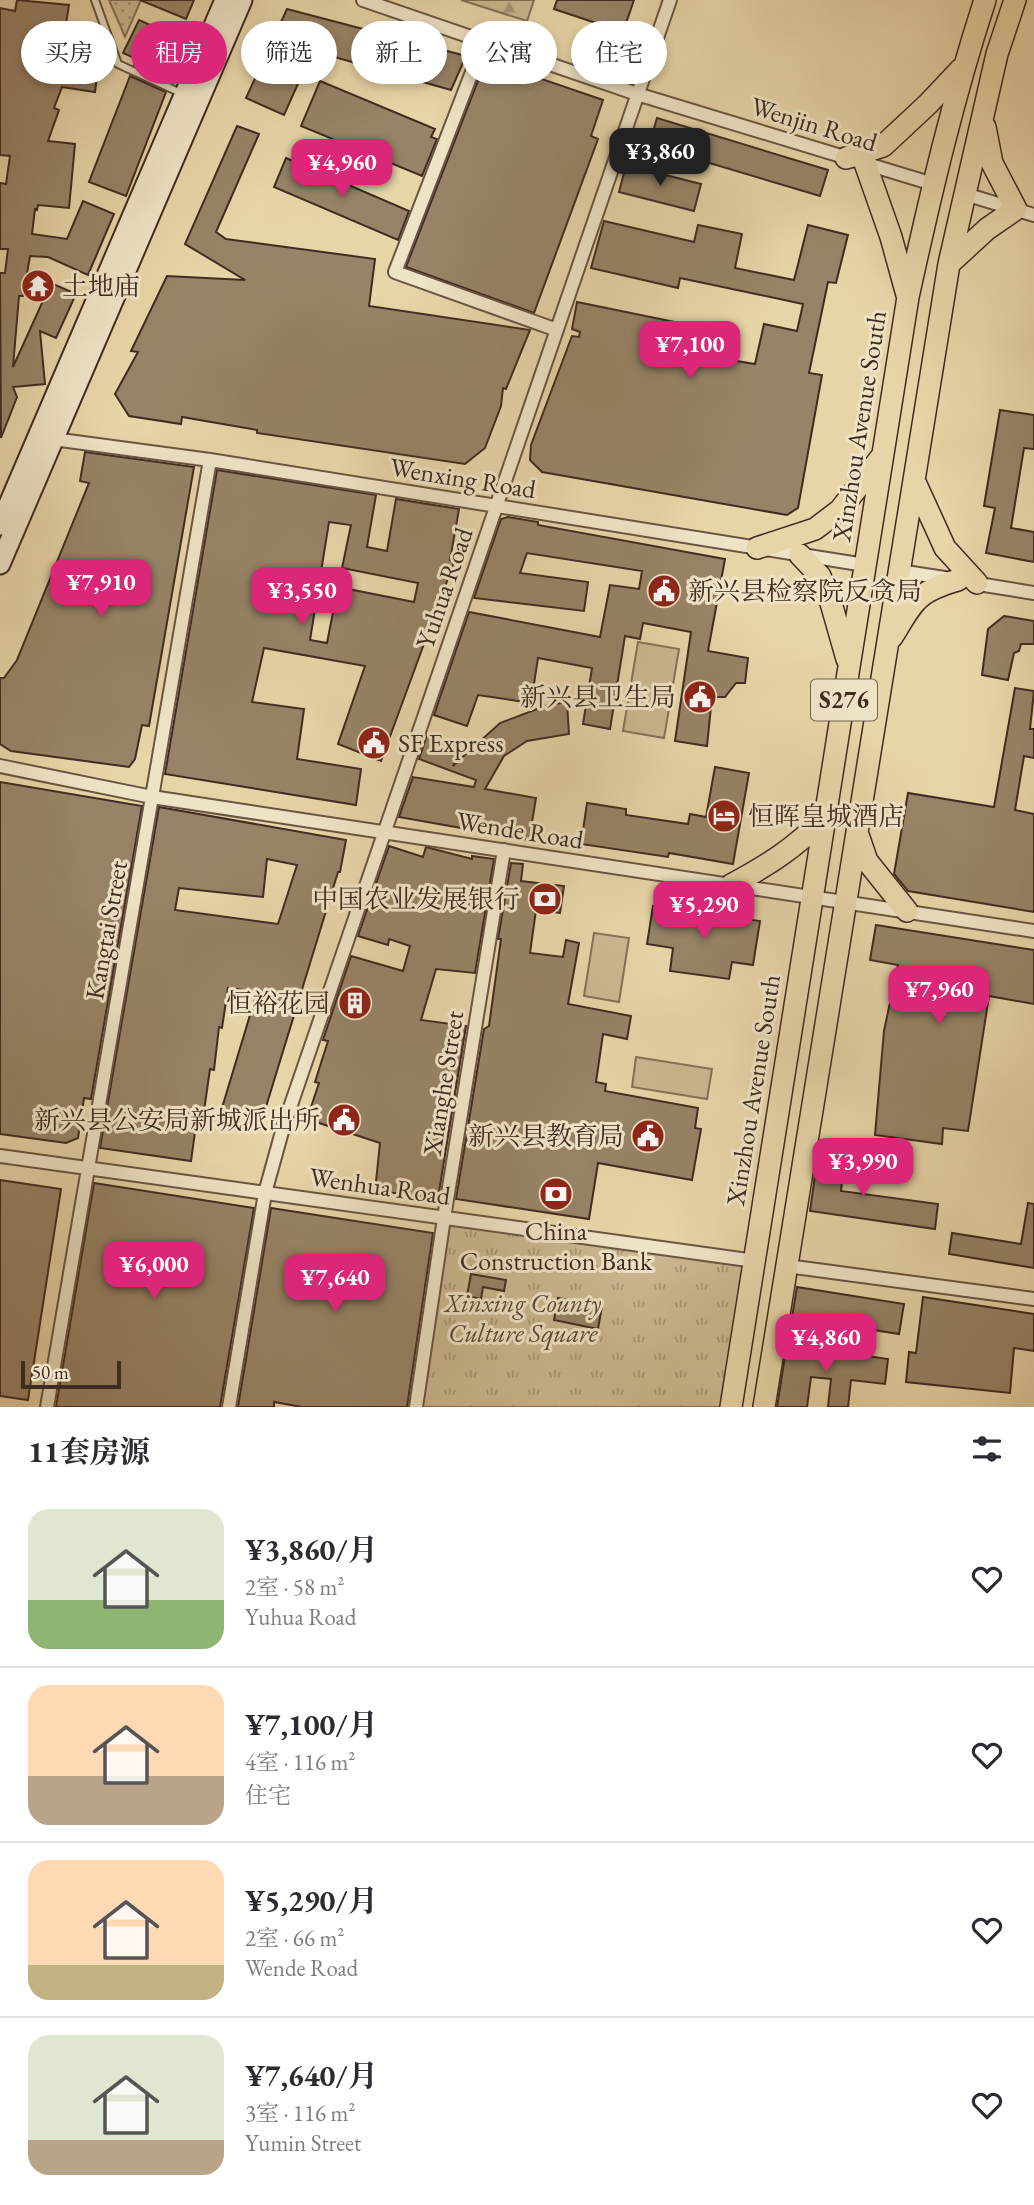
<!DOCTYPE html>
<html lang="zh">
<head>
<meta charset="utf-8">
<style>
  :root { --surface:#fff; --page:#f7f7f7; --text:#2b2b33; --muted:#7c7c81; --line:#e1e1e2; --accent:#db2777 }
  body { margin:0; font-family:"EB Garamond","Noto Serif SC",serif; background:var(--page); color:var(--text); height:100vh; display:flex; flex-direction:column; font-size:26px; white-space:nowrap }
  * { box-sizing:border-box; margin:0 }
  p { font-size:23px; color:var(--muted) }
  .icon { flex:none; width:38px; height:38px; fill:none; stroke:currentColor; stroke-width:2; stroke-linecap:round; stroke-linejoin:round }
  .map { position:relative; height:1407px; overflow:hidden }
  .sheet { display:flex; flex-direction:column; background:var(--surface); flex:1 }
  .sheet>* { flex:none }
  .hud { position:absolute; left:21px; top:21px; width:992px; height:63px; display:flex; gap:14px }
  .scale { position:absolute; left:21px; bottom:18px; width:100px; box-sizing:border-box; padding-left:7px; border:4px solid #412b21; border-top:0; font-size:19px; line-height:24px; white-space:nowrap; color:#412b21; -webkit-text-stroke:5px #efe3c6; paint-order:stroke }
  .price { position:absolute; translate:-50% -60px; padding:0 16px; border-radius:14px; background:var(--accent); color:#fff; font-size:23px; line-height:46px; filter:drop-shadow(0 2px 4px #0008) }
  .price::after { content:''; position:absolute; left:50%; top:42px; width:21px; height:16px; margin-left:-10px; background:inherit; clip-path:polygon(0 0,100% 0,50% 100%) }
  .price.on { background:#222; color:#fff }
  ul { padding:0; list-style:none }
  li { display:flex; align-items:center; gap:21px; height:175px; padding:0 28px }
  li+li { border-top:2px solid var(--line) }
  li span { display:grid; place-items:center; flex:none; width:196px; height:140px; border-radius:21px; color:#555 }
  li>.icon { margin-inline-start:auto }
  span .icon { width:84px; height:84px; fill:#fffc; stroke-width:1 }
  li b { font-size:30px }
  h2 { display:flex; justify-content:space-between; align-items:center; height:84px; padding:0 28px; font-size:30px }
  .tag { padding:0 24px; border-radius:32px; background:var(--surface); box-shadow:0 4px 10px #0003; font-size:24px; line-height:63px }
  .tag.on { background:var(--accent); color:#fff }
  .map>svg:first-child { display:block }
  .grass { fill:url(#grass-dots); stroke:#867158; stroke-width:2 }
  .forest { fill:url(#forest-firs); stroke:#867158; stroke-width:2 }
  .park { fill:url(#park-tufts); stroke:#867158; stroke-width:2 }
  .pitch { fill:#cbb790; stroke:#867158; stroke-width:2 }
  .building { fill:#978367; stroke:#412b21; stroke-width:2; fill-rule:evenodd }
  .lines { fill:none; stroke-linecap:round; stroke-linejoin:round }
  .lane-casing { stroke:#6a5542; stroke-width:10 }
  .street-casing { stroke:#6a5542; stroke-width:16 }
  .secondary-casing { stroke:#412b21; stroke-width:23 }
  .primary-casing { stroke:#412b21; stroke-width:24 }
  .lane { stroke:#efe3c6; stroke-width:6 }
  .street { stroke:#efe3c6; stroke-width:12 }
  .secondary { stroke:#efe3c6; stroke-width:19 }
  .primary { stroke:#e7d4a7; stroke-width:21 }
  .labels { text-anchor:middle; stroke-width:6; stroke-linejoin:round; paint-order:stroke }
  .shield { fill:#efe3c6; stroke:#756252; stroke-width:2 }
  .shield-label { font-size:24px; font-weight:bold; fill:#412b21 }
  .street-label { font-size:26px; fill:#412b21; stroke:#efe3c6 }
  .poi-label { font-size:26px; fill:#412b21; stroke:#efe3c6; text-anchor:end }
  .park-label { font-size:26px; font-style:italic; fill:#5d4737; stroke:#efe3c6 }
</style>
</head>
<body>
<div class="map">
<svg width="1034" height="1407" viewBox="0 0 1034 1407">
  <defs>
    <pattern id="grass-dots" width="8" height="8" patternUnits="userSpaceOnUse" patternTransform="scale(1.75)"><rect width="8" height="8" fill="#cbb790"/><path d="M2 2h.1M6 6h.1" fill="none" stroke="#a69575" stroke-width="1.8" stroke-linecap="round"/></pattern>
    <pattern id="forest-firs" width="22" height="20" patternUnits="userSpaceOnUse" patternTransform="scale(1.75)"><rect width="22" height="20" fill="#cbb790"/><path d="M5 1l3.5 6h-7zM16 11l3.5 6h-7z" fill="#a69575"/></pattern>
    <pattern id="park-tufts" width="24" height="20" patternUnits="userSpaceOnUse" patternTransform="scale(1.75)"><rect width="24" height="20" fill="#cbb790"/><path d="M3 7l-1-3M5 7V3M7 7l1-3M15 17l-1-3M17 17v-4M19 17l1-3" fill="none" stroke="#a69575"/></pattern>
  </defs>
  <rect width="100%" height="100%" fill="#e7d4a7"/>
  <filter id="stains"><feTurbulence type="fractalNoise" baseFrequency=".00286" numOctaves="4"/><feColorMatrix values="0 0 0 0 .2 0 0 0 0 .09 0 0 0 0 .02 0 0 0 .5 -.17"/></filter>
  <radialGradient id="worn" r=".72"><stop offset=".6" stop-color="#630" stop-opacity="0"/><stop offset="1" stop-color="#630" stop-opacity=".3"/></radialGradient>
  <path class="grass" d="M109,0H141L125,37Z"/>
  <path class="forest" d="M461,0H534L527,21Z"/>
  <path class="park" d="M444,1218L755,1261L731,1407H416Z"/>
  <path class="pitch" d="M638,642L679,649L664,738L623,731Z
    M594,933L629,938L619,1002L584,996Z
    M636,1057L712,1069L707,1099L632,1087Z"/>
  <path class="building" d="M17,0L69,5L66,24L87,27L85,51L108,54L106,70L98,69L95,92L62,87L54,108L59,110L48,141L75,144L69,208L38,205L37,210L35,209L32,234L67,239L83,201L114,214L88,275L48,257L30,256L23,296H19L13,367L51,283L76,294L56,338L40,331L45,384L13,387L17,397L1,438L0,273H5L8,249H0V183L6,184L10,156L0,155V8L15,11Z
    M140,0H194L186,19Z
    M557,0H634L623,32L554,9Z
    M287,9L466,56L451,90L331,56L314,48L284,115L246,98Z
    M139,20L179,38L161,77L134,65L137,59L123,53Z
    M486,60L603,100L591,136L598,139L534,313L406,267Z
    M130,76L166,92L126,196L89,182Z
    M320,81L435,129L431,137L437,139L422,176L301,126Z
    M657,118L828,170L820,196L649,145Z
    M237,126L259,134L216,232L226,239L375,259L369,306L530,330L506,389L503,388L501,406L485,448L465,464L257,433V430L182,417L181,424L129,416L115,394L138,352L131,351L167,276L245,280L185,244Z
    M286,158L409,211L398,240L274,187Z
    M626,165L701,184L694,211L619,192Z
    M604,221L694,242L698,225L742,234L735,268L794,280L808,225L848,235L836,283L828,282L809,373L822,375L798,508L787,515L542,472L530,460L531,445L572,336L579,337L580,332L572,329L577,302L675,322L670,350L755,364L764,324L797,331L803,304L680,278L678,288L591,268Z
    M1000,410L1034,415V449L1024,448L1011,528L1034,532V562L986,553L995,508L984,506Z
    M85,452L194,467L149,726L142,725L135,759L129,767L11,751L0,744V678H4L17,660L89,483L80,481Z
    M217,470L376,495L367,547L387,551L396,499L459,509L450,560L454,562L381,761L338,744L365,666L264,648L252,702L304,709L297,759L361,769L356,805L165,774ZM329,522L351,525L342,568L418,583L414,602L338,587L327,643L310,640Z
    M508,517L538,522V525L725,559L708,651L748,658L745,683H736L725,697H712L707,746L675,741L691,632L643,623L640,639L625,636L610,729L583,724L592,668L538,658L531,703L478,695L467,726L434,715L469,612L600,637L610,585L639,589L642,571L527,553L520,573L588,582L584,611L474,598L501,519Z
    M1004,616L1034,621V644H1021L1019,651L1014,653L1008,680L982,675L988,629Z
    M1015,688L1034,691L1030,729H1034V758L1024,756L1015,810L1034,814V912L908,891L894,874L908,793L994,807Z
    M567,702L569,734L527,741L504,756L485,789L536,798L529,840L399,817L413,777L474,787L476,780L419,759L427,735L460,747L453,766L470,750L474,752L478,743L500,723L548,705Z
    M715,767L749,773L733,864L669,853L668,857L581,844L587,803L626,809V815L688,824L690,814L706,817Z
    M0,782L142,806L91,1099L84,1098L78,1138L66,1143L0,1134Z
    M159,807L346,840L340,872H338L261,1123L221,1111L257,992L228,988L222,1028L219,1027L214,1070L210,1069L204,1111L198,1110L191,1161L100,1148ZM267,859L297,865L278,924L175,910L179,888L263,897Z
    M389,846L423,857L426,847L472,859V856L494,859L475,973L436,969L421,1020L466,1026L438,1198L375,1191L380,1143L307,1119L319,1083L315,1082L328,1041L323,1040L351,956L403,971L410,946L389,939L388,945L358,936Z
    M511,863L523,864L521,881L564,886L560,913L536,910L530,953L563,957L566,940L579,943L568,1004L631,1016L627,1039L603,1034L596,1082L606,1084L605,1091L698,1108L695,1128L701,1129L692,1180L598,1163L589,1219L456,1199L484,1029L489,1026L501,939H498Z
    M653,906L760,921L753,965L732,962L729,979L670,971L673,948L647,944Z
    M876,925L1034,950V1004L989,996L968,1131L943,1128L942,1144L875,1135L884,1031L898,965L870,960Z
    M819,1147L846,1151L841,1191L938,1204L935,1229L810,1211Z
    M0,1180L61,1189L28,1400L0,1396Z
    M94,1183L254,1208L220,1407H56Z
    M1028,1203L1034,1204V1268L949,1254L952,1233L1021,1244Z
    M271,1208L433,1233L407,1407H302L274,1402V1407H238Z
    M471,1274L506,1280L504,1291L483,1287L481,1299L467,1296Z
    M797,1287L904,1304L899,1334L792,1317Z
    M923,1297L1034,1314V1351L1014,1348L1010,1393L906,1382L909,1352L916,1353Z
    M558,1298L602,1306L598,1329L554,1320Z
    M787,1344L888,1359L885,1384L851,1380L848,1407H828L831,1379L811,1377L807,1407H777Z"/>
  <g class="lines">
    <defs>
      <path id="lane" d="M95,0L118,64L183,94"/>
      <path id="street" d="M363,0L637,94L933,184
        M484,41L395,272L557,330
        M965,194L1034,215
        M53,439L210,460L865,565
        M899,571L951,579
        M972,583L1034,593
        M0,766L152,797L1034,931
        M0,1156L755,1261
        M787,1266L1034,1299
        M47,1407L210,460
        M229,1407L265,1193L283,1128L670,0
        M416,1407L444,1218L504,850"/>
      <path id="secondary" d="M0,525L225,0
        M0,564L242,0"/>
      <path id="primary" d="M846,158L883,146L928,104L961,69
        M865,163L891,237L907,295
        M949,264L987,229L1016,209L992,163L985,127
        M914,480L945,548L977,583
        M757,548L815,529L840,510L882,456
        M800,555L820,576L831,603L847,659
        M892,637C914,601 916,592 958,580
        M858,835L867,861L907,911
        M731,885C770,864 793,849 825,818
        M731,1407L908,297C930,197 953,98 985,0
        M764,1407L949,264L997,54L1015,0"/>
    </defs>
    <use href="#lane" class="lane-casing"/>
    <use href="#street" class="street-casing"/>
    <use href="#secondary" class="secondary-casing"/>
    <use href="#primary" class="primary-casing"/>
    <use href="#lane" class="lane"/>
    <use href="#street" class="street"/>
    <use href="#secondary" class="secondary"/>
    <use href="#primary" class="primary"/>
  </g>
  <defs>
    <symbol id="temple-disc" viewBox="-11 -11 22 22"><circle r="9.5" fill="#8f2418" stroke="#efe3c6"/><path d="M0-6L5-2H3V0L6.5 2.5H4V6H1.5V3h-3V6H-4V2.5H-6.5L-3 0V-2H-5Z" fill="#fff"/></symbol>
    <symbol id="civic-disc" viewBox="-11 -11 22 22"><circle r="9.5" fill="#8f2418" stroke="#efe3c6"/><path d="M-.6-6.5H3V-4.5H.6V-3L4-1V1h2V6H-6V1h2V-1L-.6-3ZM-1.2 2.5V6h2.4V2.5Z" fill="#fff"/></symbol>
    <symbol id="hotel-disc" viewBox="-11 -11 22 22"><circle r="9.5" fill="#8f2418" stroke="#efe3c6"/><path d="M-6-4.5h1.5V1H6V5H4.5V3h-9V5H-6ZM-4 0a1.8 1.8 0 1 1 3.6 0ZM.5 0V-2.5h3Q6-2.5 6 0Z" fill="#fff"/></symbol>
    <symbol id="bank-disc" viewBox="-11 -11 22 22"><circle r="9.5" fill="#8f2418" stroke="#efe3c6"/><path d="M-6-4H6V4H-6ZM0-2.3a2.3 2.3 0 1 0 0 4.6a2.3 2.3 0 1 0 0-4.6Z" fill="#fff"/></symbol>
    <symbol id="building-disc" viewBox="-11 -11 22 22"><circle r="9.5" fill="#8f2418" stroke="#efe3c6"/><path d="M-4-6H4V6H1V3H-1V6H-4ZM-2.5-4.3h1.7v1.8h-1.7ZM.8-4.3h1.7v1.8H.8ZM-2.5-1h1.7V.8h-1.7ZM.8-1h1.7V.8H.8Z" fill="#fff"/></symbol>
  </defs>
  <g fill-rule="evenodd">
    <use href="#temple-disc" x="19" y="267" width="38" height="38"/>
    <use href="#civic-disc" x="645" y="572" width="38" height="38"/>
    <use href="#civic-disc" x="681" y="678" width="38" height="38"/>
    <use href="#civic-disc" x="355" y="724" width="38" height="38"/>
    <use href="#hotel-disc" x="705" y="797" width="38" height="38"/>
    <use href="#bank-disc" x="526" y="880" width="38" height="38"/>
    <use href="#building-disc" x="336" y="984" width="38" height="38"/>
    <use href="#civic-disc" x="325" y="1101" width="38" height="38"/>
    <use href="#civic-disc" x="629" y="1117" width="38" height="38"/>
    <use href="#bank-disc" x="537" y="1175" width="38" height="38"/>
  </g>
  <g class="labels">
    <rect class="shield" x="811" y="679.5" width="66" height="41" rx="5"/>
    <g class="shield-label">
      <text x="844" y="708">S276</text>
    </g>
    <g class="street-label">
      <text transform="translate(814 124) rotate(17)" y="9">Wenjin Road</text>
      <text transform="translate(859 426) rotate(-81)" y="9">Xinzhou Avenue South</text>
      <text transform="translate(463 478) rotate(9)" y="9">Wenxing Road</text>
      <text transform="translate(444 588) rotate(-71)" y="9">Yuhua Road</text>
      <text transform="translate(520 830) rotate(9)" y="9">Wende Road</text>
      <text transform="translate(106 930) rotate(-80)" y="9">Kangtai Street</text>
      <text transform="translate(443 1083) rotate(-81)" y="9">Xianghe Street</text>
      <text transform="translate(753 1090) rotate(-81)" y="9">Xinzhou Avenue South</text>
      <text transform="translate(380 1186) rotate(8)" y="9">Wenhua Road</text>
    </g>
    <g class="poi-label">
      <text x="62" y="295" text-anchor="start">土地庙</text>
      <text x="688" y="600" text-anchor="start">新兴县检察院反贪局</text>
      <text x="676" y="706">新兴县卫生局</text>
      <text x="398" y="752" text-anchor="start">SF Express</text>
      <text x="748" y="825" text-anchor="start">恒晖皇城酒店</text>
      <text x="520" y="908">中国农业发展银行</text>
      <text x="330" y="1012">恒裕花园</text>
      <text x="320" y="1129">新兴县公安局新城派出所</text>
      <text x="624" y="1145">新兴县教育局</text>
      <text x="556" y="1240" text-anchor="middle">China<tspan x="556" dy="30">Construction Bank</tspan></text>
    </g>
    <g class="park-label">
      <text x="523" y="1312">Xinxing County<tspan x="523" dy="30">Culture Square</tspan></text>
    </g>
  </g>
  <rect width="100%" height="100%" filter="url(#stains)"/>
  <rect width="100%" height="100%" fill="url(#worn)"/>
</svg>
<div class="scale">50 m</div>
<b class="price on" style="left:660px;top:188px">¥3,860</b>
<b class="price" style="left:342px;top:199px">¥4,960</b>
<b class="price" style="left:690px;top:381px">¥7,100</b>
<b class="price" style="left:101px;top:619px">¥7,910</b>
<b class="price" style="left:302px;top:627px">¥3,550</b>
<b class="price" style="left:704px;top:941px">¥5,290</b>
<b class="price" style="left:939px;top:1026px">¥7,960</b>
<b class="price" style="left:863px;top:1198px">¥3,990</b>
<b class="price" style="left:154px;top:1301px">¥6,000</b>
<b class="price" style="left:335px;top:1314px">¥7,640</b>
<b class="price" style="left:826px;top:1374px">¥4,860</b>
<div class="hud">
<a class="tag">买房</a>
<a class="tag on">租房</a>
<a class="tag">筛选</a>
<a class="tag">新上</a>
<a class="tag">公寓</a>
<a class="tag">住宅</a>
</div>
</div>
<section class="sheet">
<h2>11套房源<svg class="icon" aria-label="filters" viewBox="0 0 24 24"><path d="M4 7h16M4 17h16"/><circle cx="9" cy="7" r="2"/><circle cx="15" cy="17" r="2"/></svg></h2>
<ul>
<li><span style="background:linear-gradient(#dfe7d0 65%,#8fb573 0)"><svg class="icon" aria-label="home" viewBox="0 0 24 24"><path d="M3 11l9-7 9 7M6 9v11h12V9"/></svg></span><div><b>¥3,860/月</b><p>2室 · 58 m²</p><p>Yuhua Road</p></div><svg class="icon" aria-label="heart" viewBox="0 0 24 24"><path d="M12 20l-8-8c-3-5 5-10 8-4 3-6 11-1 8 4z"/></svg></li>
<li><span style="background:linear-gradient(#ffd9b3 65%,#b9a48a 0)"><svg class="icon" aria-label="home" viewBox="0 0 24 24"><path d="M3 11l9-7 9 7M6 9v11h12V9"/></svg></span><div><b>¥7,100/月</b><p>4室 · 116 m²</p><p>住宅</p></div><svg class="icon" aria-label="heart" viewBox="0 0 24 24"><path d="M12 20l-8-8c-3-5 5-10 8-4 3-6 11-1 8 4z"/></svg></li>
<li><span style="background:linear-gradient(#ffd9b3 75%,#c2b280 0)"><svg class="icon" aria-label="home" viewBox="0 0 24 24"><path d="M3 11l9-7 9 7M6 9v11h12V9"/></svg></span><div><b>¥5,290/月</b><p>2室 · 66 m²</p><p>Wende Road</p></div><svg class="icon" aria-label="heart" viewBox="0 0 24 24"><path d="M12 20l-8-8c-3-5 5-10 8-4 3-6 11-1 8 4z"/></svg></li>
<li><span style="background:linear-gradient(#dfe7d0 75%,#b9a48a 0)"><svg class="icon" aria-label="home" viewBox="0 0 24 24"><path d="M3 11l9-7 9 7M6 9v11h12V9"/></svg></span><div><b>¥7,640/月</b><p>3室 · 116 m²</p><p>Yumin Street</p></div><svg class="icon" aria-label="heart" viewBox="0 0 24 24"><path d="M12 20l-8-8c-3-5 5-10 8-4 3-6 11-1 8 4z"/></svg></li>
</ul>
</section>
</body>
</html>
